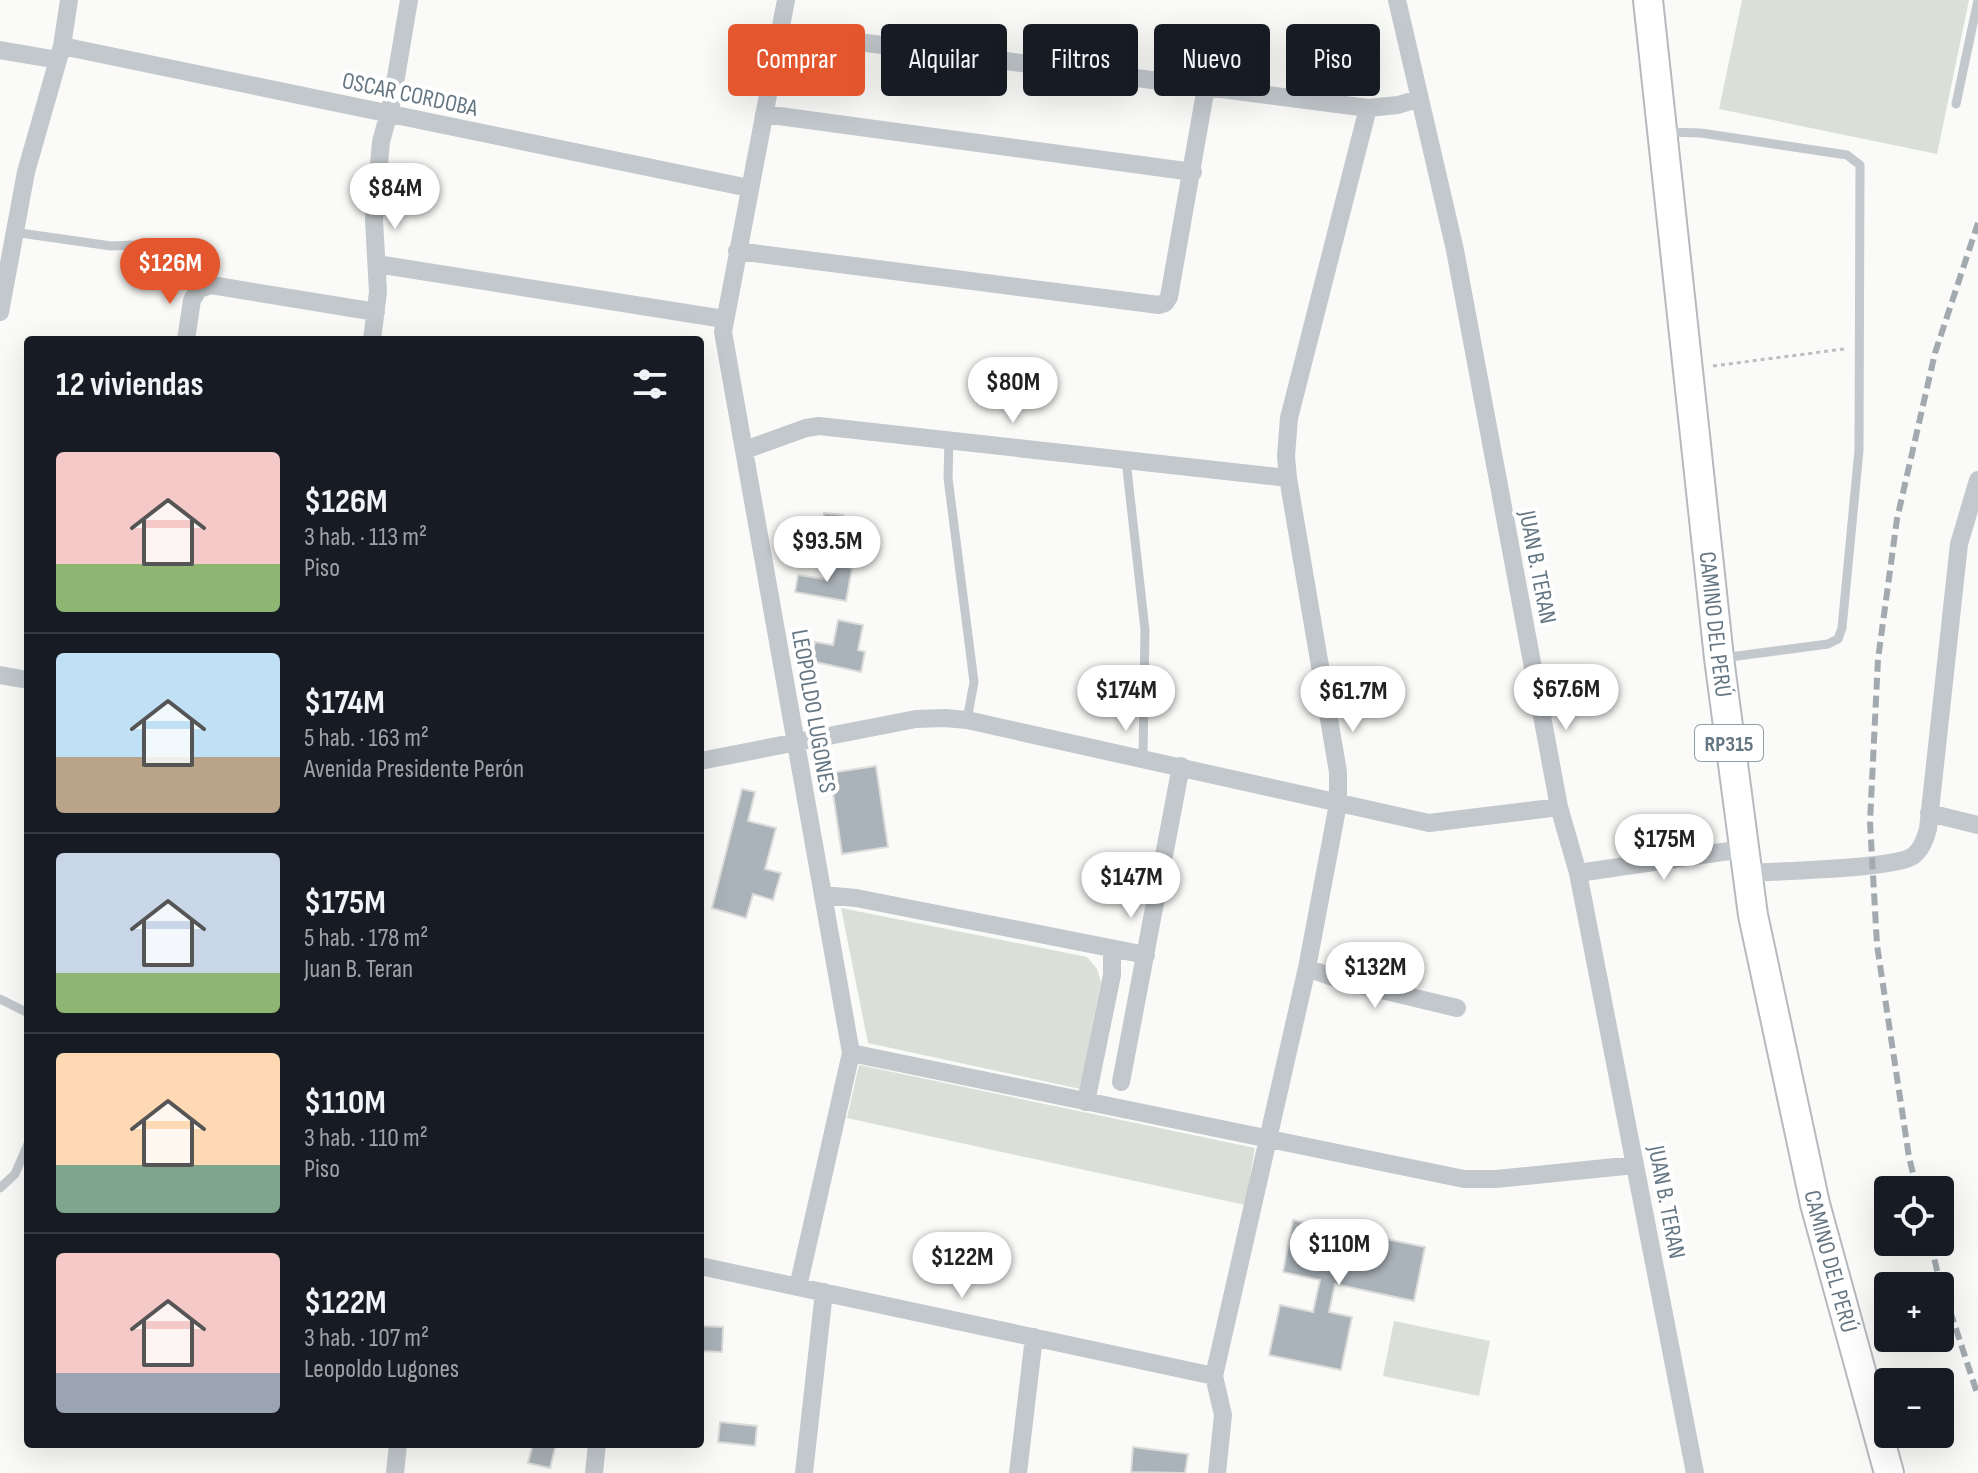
<!DOCTYPE html>
<html lang="es">
<head>
<meta charset="utf-8">
<style>
  :root { --surface:#171b24; --page:#20242c; --text:#f1f3f6; --muted:#9ea1a6; --line:#363941; --accent:#e4572e }
  body { margin:0; font-family:"Sofia Sans Condensed",sans-serif; background:var(--page); color:var(--text); height:100vh; display:flex; flex-direction:column; font-size:30px; white-space:nowrap }
  * { box-sizing:border-box; margin:0 }
  p { font-size:26px; color:var(--muted) }
  .icon { flex:none; width:44px; height:44px; fill:none; stroke:currentColor; stroke-width:2; stroke-linecap:round; stroke-linejoin:round }
  .map { position:relative; flex:1; overflow:hidden }
  .drawer { position:absolute; left:24px; top:336px; width:680px; height:1112px; display:flex; flex-direction:column; background:var(--surface); border-radius:8px; box-shadow:0 8px 32px #0002 }
  .drawer>* { flex:none }
  .hud { position:absolute; left:728px; top:24px; width:760px; height:72px; display:flex; gap:16px }
  .buttons { position:absolute; left:1874px; top:1176px; display:grid; gap:16px }
  .buttons a { display:grid; place-items:center; width:80px; height:80px; border-radius:8px; background:var(--surface); box-shadow:0 8px 32px #0002; font-size:40px }
  .price { position:absolute; translate:-50% -68px; padding:0 18px; border-radius:28px; background:#fff; color:#222; font-size:26px; line-height:52px; filter:drop-shadow(0 2px 4px #0008) }
  .price::after { content:''; position:absolute; left:50%; top:48px; width:24px; height:18px; margin-left:-12px; background:inherit; clip-path:polygon(0 0,100% 0,50% 100%) }
  .price.selected { background:var(--accent); color:#fff }
  ul { padding:0; list-style:none }
  li { display:flex; align-items:center; gap:24px; height:200px; padding:0 32px }
  li+li { border-top:2px solid var(--line) }
  li span { display:grid; place-items:center; flex:none; width:224px; height:160px; border-radius:8px; color:#555 }
  li>.icon { margin-inline-start:auto }
  span .icon { width:96px; height:96px; fill:#fffc; stroke-width:1 }
  li b { font-size:34px }
  h2 { display:flex; justify-content:space-between; align-items:center; height:96px; padding:0 32px; font-size:34px }
  .tag { padding:0 28px; border-radius:8px; background:var(--surface); box-shadow:0 8px 32px #0002; font-size:28px; line-height:72px }
  .tag.selected { background:var(--accent); color:#fff }
  .map>svg:first-child { display:block }
  .green { fill:#dadfd7 }
  .building { fill:#aab3b9; stroke:#dcdcda; stroke-width:2 }
  .lines { fill:none; stroke-linecap:round; stroke-linejoin:round }
  .primary-casing { stroke:#b5babe; stroke-width:32 }
  .path { stroke:#bbbfc2; stroke-width:3; stroke-dasharray:4 4; stroke-linecap:butt }
  .service { stroke:#c3c8cc; stroke-width:9 }
  .minor { stroke:#c3c8cc; stroke-width:18 }
  .primary { stroke:#fff; stroke-width:28 }
  .rail { stroke:#a2aab0; stroke-width:6; stroke-dasharray:12 6; stroke-linecap:butt }
  .labels { text-anchor:middle; stroke-width:8; stroke-linejoin:round; paint-order:stroke }
  .shield { fill:#fff; stroke:#939fa8; stroke-width:2 }
  .shield-label { font-size:22px; font-weight:bold; fill:#657683 }
  .street-label { font-size:24px; fill:#657683; stroke:#fff }
</style>
</head>
<body>
<div class="map">
<svg width="1978" height="1473" viewBox="0 0 1978 1473">
  <rect width="100%" height="100%" fill="#fafaf8"/>
  <path class="green" d="M1742,0H1969L1937,154L1719,109Z
    M841,908L1087,957L1097,969L1101,982L1080,1089L868,1043Z
    M859,1065L1255,1148L1245,1205L847,1118Z
    M1394,1321L1490,1341L1479,1396L1383,1376Z"/>
  <path class="building" d="M824,513L843,515L838,552L819,550Z
    M827,564L852,568L846,601L795,592L798,575L825,579Z
    M838,620L863,625L858,650L865,652L861,672L811,661L815,642L833,645Z
    M876,766L888,847L842,854L830,773Z
    M742,789L755,792L748,821L776,828L765,869L781,873L773,900L753,894L746,918L712,908Z
    M1293,1220L1425,1247L1414,1301L1335,1284L1329,1312L1352,1317L1341,1370L1269,1355L1280,1305L1313,1312L1320,1280L1283,1272Z
    M700,1326L723,1327L722,1352L700,1351Z
    M720,1422L757,1426L755,1446L718,1442Z
    M533,1444H556L550,1468L528,1463Z
    M1133,1447L1188,1454L1185,1473L1131,1472Z"/>
  <g class="lines">
    <defs>
      <g id="primary">
        <path id="s1" d="M1648,0L1719,658L1753,915L1815,1204L1889,1473"/>
      </g>
    </defs>
    <use href="#primary" class="primary-casing"/>
    <path class="path" d="M1713,366L1844,349"/>
    <path class="service" d="M1956,104L1978,0
      M1665,132L1701,133L1847,155L1860,165L1859,450L1842,628L1838,639L1828,644L1722,658
      M13,232L111,246L132,245L183,253
      M949,439L948,478L974,682L967,720
      M1126,460L1145,630L1143,758
      M0,999L28,1013
      M0,1188L15,1174L28,1144"/>
    <path class="minor" d="M786,0L723,332L851,1053L798,1287
      M1397,0L1455,250L1559,807L1578,873L1695,1473
      M781,32L1368,108
      M62,46L749,188
      M0,50L58,60
      M764,114L1193,172
      M737,251L1159,305L1165,303L1169,297L1206,87
      M377,264L724,319
      M0,312L26,172L62,46L69,0
      M186,340L192,300L199,289L211,285L376,312
      M372,340L378,292L374,220L381,142L392,101L409,0
      M745,450L806,428L819,426L1288,478
      M0,675L28,680
      M700,761L916,719L945,718L967,720L1429,823L1559,807
      M1929,813L1978,825
      M1578,873L1743,849
      M1747,873C1776,871 1895,869 1913,856C1922,849 1925,839 1928,829L1959,544L1978,480
      M823,895L856,898L1146,955
      M1307,968L1344,981L1457,1008
      M851,1053L1464,1179H1496L1635,1165
      M1121,1082L1181,766
      M1086,1102L1112,975V949
      M700,1266L1214,1376
      M395,1473L398,1444
      M594,1473L597,1444
      M804,1473L824,1292
      M1018,1473L1034,1337
      M1217,1473L1223,1415L1214,1376L1307,968L1338,804V772L1288,478L1286,456L1289,418L1368,108L1398,105L1418,99"/>
    <use href="#primary" class="primary"/>
    <path class="rail" d="M1917,1190L1909,1157L1877,945L1870,822L1878,659L1897,519L1935,353L1978,223
      M1930,1242L1938,1274L1978,1396"/>
  </g>
  <g class="labels">
    <rect class="shield" x="1695" y="725" width="68" height="36" rx="6"/>
    <g class="shield-label">
      <text x="1729" y="751">RP315</text>
    </g>
    <g class="street-label">
      <text transform="translate(410 94) rotate(12)" y="8">OSCAR CORDOBA</text>
      <text transform="translate(1538 567) rotate(79)" y="8">JUAN B. TERAN</text>
      <text dy="8" stroke="none"><textPath href="#s1" startOffset="628">CAMINO DEL PERÚ</textPath></text>
      <text transform="translate(814 711) rotate(80)" y="8">LEOPOLDO LUGONES</text>
      <text transform="translate(1667 1202) rotate(79)" y="8">JUAN B. TERAN</text>
      <text dy="8" stroke="none"><textPath href="#s1" startOffset="1276">CAMINO DEL PERÚ</textPath></text>
    </g>
  </g>
</svg>
<div class="buttons">
<a><svg class="icon" aria-label="locate" viewBox="0 0 24 24"><circle cx="12" cy="12" r="6"/><path d="M12 2v4M12 18v4M2 12h4M18 12h4"/></svg></a>
<a>+</a>
<a>−</a>
</div>
<b class="price" style="left:395px;top:231px">$84M</b>
<b class="price selected" style="left:170px;top:306px">$126M</b>
<b class="price" style="left:1013px;top:425px">$80M</b>
<b class="price" style="left:827px;top:584px">$93.5M</b>
<b class="price" style="left:1566px;top:732px">$67.6M</b>
<b class="price" style="left:1126px;top:733px">$174M</b>
<b class="price" style="left:1353px;top:734px">$61.7M</b>
<b class="price" style="left:1664px;top:882px">$175M</b>
<b class="price" style="left:1131px;top:920px">$147M</b>
<b class="price" style="left:1375px;top:1010px">$132M</b>
<b class="price" style="left:1339px;top:1287px">$110M</b>
<b class="price" style="left:962px;top:1300px">$122M</b>
<div class="hud">
<a class="tag selected">Comprar</a>
<a class="tag">Alquilar</a>
<a class="tag">Filtros</a>
<a class="tag">Nuevo</a>
<a class="tag">Piso</a>
</div>
<section class="drawer">
<h2>12 viviendas<svg class="icon" aria-label="filters" viewBox="0 0 24 24"><path d="M4 7h16M4 17h16"/><circle cx="9" cy="7" r="2"/><circle cx="15" cy="17" r="2"/></svg></h2>
<ul>
<li><span style="background:linear-gradient(#f6c9c9 70%,#8fb573 0)"><svg class="icon" aria-label="home" viewBox="0 0 24 24"><path d="M3 11l9-7 9 7M6 9v11h12V9"/></svg></span><div><b>$126M</b><p>3 hab. · 113 m²</p><p>Piso</p></div></li>
<li><span style="background:linear-gradient(#bfe0f5 65%,#b9a48a 0)"><svg class="icon" aria-label="home" viewBox="0 0 24 24"><path d="M3 11l9-7 9 7M6 9v11h12V9"/></svg></span><div><b>$174M</b><p>5 hab. · 163 m²</p><p>Avenida Presidente Perón</p></div></li>
<li><span style="background:linear-gradient(#c9d6e8 75%,#8fb573 0)"><svg class="icon" aria-label="home" viewBox="0 0 24 24"><path d="M3 11l9-7 9 7M6 9v11h12V9"/></svg></span><div><b>$175M</b><p>5 hab. · 178 m²</p><p>Juan B. Teran</p></div></li>
<li><span style="background:linear-gradient(#ffd9b3 70%,#7fa58c 0)"><svg class="icon" aria-label="home" viewBox="0 0 24 24"><path d="M3 11l9-7 9 7M6 9v11h12V9"/></svg></span><div><b>$110M</b><p>3 hab. · 110 m²</p><p>Piso</p></div></li>
<li><span style="background:linear-gradient(#f6c9c9 75%,#9aa5b1 0)"><svg class="icon" aria-label="home" viewBox="0 0 24 24"><path d="M3 11l9-7 9 7M6 9v11h12V9"/></svg></span><div><b>$122M</b><p>3 hab. · 107 m²</p><p>Leopoldo Lugones</p></div></li>
</ul>
</section>
</div>
</body>
</html>
